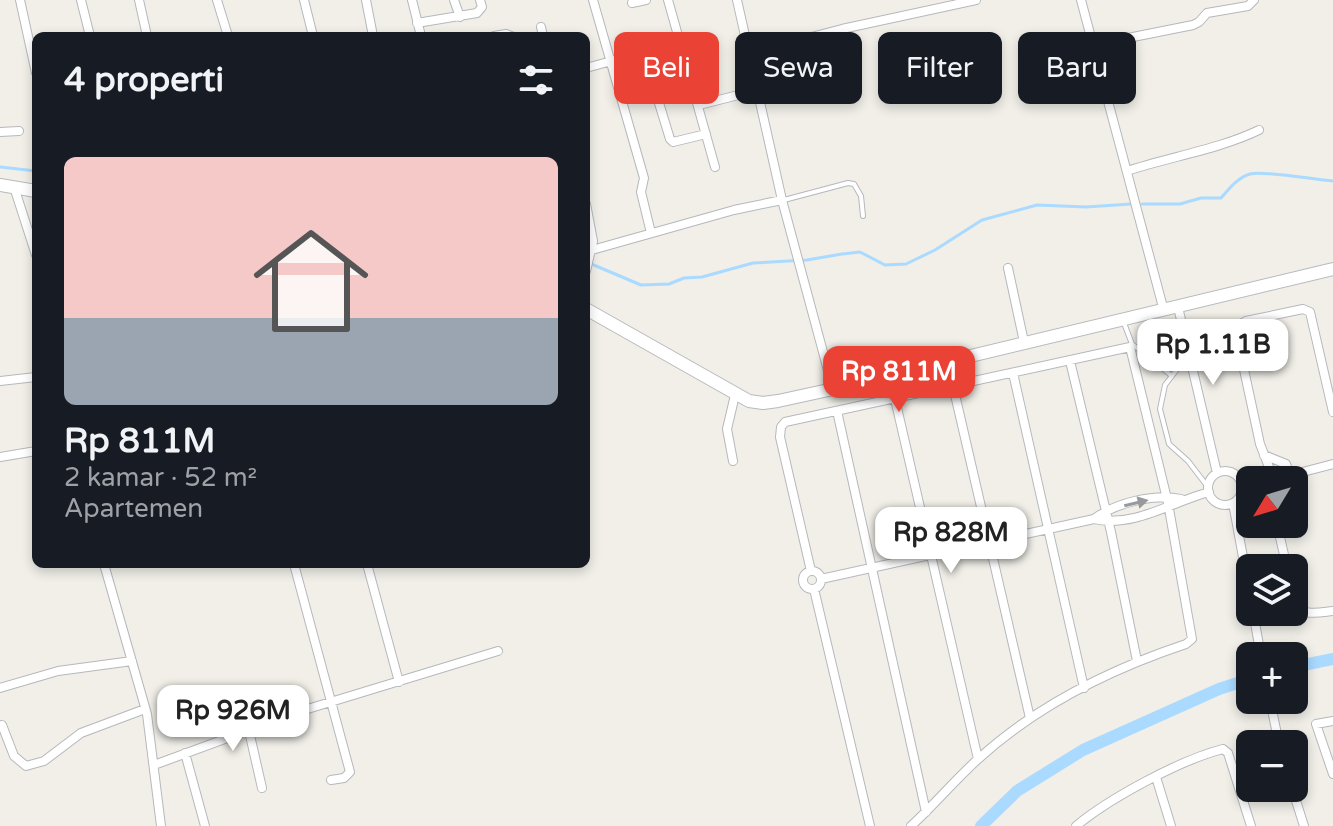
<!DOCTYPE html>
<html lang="id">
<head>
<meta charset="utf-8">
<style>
  :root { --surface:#171b24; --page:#242831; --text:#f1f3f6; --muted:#9ea1a6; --line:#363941; --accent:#ea4335 }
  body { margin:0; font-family:"Varela Round",sans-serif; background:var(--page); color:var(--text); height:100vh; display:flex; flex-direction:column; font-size:30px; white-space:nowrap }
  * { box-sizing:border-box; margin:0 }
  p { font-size:26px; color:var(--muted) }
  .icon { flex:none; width:44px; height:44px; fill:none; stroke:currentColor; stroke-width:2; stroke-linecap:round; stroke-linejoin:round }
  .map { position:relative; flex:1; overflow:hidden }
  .details { position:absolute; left:32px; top:32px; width:558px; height:536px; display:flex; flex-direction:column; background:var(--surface); border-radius:12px; box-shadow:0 4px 12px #0003 }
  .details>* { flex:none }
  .top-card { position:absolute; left:614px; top:32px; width:598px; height:72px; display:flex; gap:16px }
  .needle { width:52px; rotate:232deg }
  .fabs { position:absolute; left:1236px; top:466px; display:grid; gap:16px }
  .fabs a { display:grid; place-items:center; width:72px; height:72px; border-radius:12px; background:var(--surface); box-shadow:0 4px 12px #0003; font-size:40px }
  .price { position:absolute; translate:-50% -68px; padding:0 18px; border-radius:16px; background:#fff; color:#222; font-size:26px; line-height:52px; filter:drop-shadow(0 2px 4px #0008) }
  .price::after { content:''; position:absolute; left:50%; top:48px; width:24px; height:18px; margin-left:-12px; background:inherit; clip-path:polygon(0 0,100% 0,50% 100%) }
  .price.selected { background:var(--accent); color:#fff }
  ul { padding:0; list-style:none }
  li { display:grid; align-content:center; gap:16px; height:424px; padding:0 32px }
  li+li { border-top:2px solid var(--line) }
  li span { display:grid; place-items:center; height:248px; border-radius:12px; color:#555 }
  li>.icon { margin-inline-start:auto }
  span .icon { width:144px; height:144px; fill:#fffc; stroke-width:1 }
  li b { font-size:34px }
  h2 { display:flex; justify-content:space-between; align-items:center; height:96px; padding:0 32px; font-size:34px }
  .tag { padding:0 28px; border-radius:12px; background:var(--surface); box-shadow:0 4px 12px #0003; font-size:28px; line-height:72px }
  .tag.selected { background:var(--accent); color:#fff }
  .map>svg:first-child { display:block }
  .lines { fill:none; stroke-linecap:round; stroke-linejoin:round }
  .stream { stroke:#aadaff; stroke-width:3 }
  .canal { stroke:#aadaff; stroke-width:12 }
  .service-casing { stroke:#b5b8bc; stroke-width:6 }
  .minor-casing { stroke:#b5b8bc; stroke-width:10 }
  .secondary-casing { stroke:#b6babf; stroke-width:14 }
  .service { stroke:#fff; stroke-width:4 }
  .minor { stroke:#fff; stroke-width:8 }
  .secondary { stroke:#fff; stroke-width:12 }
  .oneway { fill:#979a9d }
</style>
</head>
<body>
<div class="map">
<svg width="1333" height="826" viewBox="0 0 1333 826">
  <rect width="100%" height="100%" fill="#f1efe8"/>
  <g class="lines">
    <path class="stream" d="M0,167L36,171
      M1142,204H1180L1201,198H1221C1229,189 1237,178 1250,174C1264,170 1315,180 1333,181
      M589,263L641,285L669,284L684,278L702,277L753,263L807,260L842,254L860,252L885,265L906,264L935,250L982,220L1037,205L1086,207L1131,204"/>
    <path class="canal" d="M1294,667L1333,659
      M981,826L1017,791L1083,750L1219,689L1250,679"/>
    <defs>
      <path id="service" d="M784,200L848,183L854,184L861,196L863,216
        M1124,323L1132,344L1172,376
        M1188,355L1165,385L1160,409L1169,444L1188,461L1208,487"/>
      <path id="minor" d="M20,0L36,73
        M81,0L90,36
        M139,0L147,36
        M217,0L228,36
        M304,0L313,36
        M366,0L373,36
        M412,0L421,36
        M454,0L460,17
        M593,0L644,178L641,192L651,233
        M668,0L715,167
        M737,0L782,200L833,389
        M1081,0L1164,311
        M632,3L646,0
        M417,23L477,13L482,7L480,0
        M541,27L543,36
        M494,36L506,34L511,36
        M1093,45L1193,25L1199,22L1207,13L1248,6L1254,0
        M750,53L842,29L976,0
        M586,68L681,42
        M694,89L661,99L659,103L670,139L673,142L706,134
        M699,105L758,90
        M0,132L19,131
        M1127,171C1169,157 1220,149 1259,130
        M14,187L36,255
        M586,204L593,241L586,271
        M592,250L734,210L782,200
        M1008,268L1024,342
        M1178,307L1217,473
        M1070,361L1111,532L1137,661
        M1013,373L1084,688
        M0,381L36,377
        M953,386L1030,718
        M895,399L978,759
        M837,411L926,812
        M1264,455L1286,464L1291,479
        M0,457L36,451
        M733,461L727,429L735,395
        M1208 488a17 17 0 1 1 34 0a17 17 0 1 1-34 0Z
        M1272,480L1333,464
        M1274,480L1260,444L1237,337L1238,326L1246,321L1303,309L1310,312L1333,412
        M1233,503L1250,595
        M1094,519C1133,528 1172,502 1209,492
        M1277,524L1287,568
        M104,564L147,714L161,826
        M294,564L350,772L344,778L331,780
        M367,564L399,682
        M803 580a9 9 0 1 1 18 0a9 9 0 1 1-18 0Z
        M811,571L780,437L781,427L785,422L1130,347L1168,503L1192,639L1186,644C1111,669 1036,706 977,760C954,781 934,805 911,826
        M821,579L1094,519C1115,503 1155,493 1181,499
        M814,589L870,826
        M1294,597C1300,618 1315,613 1333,611
        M1253,612L1261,656
        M0,688L58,671L132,661
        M1270,700L1279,744
        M1333,721L1316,724L1333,774
        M2,725L14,756L26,766L44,761L81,733L145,709
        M249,731L262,788
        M185,753L205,826
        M154,765L301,711L498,651
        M1156,777L1171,826
        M1292,788L1304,826
        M1076,826C1110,798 1180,760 1223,749L1228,753L1251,826"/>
      <path id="secondary" d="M0,185L36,191
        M586,309L749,401L763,403L778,401L833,389L1333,269"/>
    </defs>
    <use href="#service" class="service-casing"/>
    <use href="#minor" class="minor-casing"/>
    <use href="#secondary" class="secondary-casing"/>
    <use href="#service" class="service"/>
    <use href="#minor" class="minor"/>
    <use href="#secondary" class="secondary"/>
  </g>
  <defs><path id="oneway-solid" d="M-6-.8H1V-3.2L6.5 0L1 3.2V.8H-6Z" transform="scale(2)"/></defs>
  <use class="oneway" href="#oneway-solid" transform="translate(1136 503) rotate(-13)"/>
</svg>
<div class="fabs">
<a><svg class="needle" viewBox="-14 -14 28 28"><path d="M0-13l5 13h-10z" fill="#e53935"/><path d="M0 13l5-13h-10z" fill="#9ea1a6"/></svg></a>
<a><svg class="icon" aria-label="layers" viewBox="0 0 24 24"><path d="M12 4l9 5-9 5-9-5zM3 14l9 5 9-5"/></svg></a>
<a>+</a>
<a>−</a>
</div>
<b class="price" style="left:1213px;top:387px">Rp 1.11B</b>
<b class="price selected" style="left:899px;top:414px">Rp 811M</b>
<b class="price" style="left:951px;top:575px">Rp 828M</b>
<b class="price" style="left:233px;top:753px">Rp 926M</b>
<div class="top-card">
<a class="tag selected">Beli</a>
<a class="tag">Sewa</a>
<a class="tag">Filter</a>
<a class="tag">Baru</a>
</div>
<section class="details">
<h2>4 properti<svg class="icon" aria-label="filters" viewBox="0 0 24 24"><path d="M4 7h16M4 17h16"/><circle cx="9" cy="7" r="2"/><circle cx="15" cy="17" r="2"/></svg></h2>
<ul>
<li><span style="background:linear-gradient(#f6c9c9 65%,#9aa5b1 0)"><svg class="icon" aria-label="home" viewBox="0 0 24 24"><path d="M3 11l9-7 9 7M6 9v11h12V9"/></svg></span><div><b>Rp 811M</b><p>2 kamar · 52 m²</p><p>Apartemen</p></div></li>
</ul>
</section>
</div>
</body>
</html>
